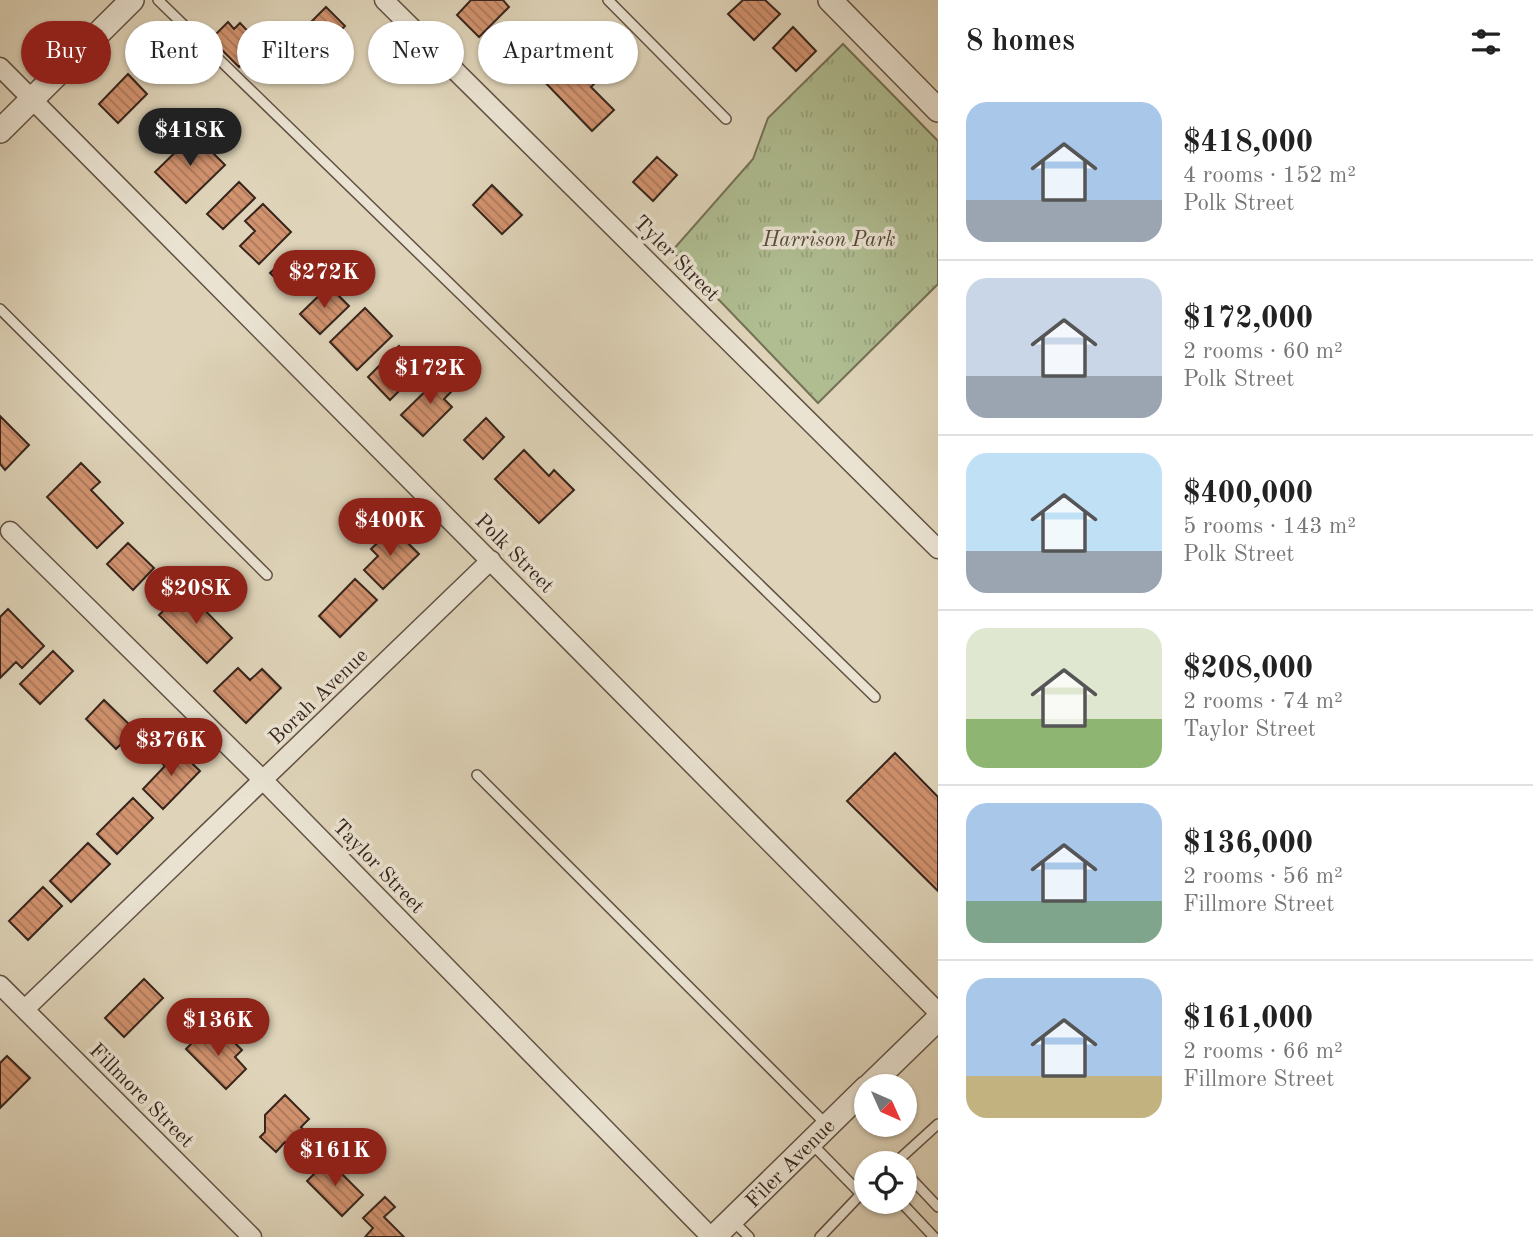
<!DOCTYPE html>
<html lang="en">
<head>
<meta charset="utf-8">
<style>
  :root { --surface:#fff; --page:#f2f2f2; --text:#222; --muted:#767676; --line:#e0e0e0; --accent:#8f2418 }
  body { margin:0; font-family:"Old Standard TT",serif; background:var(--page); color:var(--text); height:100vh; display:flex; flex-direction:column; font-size:26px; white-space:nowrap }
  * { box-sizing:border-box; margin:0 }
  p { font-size:23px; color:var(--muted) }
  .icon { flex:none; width:38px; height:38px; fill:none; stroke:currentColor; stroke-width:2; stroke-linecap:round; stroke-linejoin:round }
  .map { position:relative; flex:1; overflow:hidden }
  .side { display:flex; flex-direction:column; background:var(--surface); width:595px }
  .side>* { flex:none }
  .top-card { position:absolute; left:21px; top:21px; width:665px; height:63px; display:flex; gap:14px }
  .needle { width:46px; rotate:135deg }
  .buttons { position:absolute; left:854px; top:1074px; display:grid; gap:14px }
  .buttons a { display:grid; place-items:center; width:63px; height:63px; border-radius:50%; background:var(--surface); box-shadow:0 2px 5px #0004; font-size:35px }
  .price { position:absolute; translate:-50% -60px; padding:0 16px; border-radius:24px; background:var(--accent); color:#fff; font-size:23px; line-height:46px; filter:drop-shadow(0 2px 4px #0008) }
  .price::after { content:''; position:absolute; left:50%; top:42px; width:21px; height:16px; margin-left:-10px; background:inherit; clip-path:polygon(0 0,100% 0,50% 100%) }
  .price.on { background:#222; color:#fff }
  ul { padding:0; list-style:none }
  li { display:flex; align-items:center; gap:21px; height:175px; padding:0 28px }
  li+li { border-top:2px solid var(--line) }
  li span { display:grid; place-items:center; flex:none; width:196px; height:140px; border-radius:21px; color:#555 }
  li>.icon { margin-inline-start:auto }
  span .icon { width:84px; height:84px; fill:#fffc; stroke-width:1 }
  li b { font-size:30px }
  h2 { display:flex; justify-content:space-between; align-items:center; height:84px; padding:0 28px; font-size:30px }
  .chip { padding:0 24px; border-radius:32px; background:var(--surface); box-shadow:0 2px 5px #0004; font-size:24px; line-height:63px }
  .chip.on { background:var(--accent); color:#fff }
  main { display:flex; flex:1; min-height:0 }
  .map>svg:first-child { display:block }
  .grass { fill:url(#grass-tufts); stroke:#747157; stroke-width:2 }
  .building { fill:url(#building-back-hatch); stroke:#38251d; stroke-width:2 }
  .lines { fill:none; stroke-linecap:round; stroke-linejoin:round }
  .service-casing { stroke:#625144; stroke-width:12 }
  .minor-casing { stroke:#625144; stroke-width:21 }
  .tertiary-casing { stroke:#625144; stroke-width:26 }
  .service { stroke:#eae3d2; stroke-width:9 }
  .minor { stroke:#eae3d2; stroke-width:18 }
  .tertiary { stroke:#eae3d2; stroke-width:23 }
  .labels { text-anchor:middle; stroke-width:7; stroke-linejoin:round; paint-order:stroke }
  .park-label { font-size:21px; font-style:italic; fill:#564b3a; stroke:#eae3d2 }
  .street-label { font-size:21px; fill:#38251d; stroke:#eae3d2 }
</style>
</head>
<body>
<main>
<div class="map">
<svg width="938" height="1237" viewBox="0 0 938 1237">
  <defs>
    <pattern id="grass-tufts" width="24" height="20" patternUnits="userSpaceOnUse" patternTransform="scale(1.75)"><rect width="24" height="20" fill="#afbd91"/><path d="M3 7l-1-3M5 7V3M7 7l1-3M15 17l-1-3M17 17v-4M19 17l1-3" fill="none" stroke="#97a27d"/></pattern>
    <pattern id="building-back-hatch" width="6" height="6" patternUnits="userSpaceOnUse" patternTransform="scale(1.75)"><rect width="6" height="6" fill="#d2936f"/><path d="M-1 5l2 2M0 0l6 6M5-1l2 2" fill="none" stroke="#ab785b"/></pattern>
  </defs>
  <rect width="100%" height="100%" fill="#dfd4b9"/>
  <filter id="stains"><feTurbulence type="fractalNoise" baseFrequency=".00286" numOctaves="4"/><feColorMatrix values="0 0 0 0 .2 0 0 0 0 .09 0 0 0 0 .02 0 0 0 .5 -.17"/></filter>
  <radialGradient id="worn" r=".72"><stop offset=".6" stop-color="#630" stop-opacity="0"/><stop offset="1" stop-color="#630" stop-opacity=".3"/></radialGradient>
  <path class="grass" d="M843,44L938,141V284L818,403L672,251L753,159L768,118Z"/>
  <path class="building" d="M471,0H503L509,7L479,37L457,15Z
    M743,0H765L780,14L754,40L728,14Z
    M326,7L345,26L307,64L288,45Z
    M228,22L234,29L240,23L261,45L239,67L211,39Z
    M793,27L816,51L796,71L773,48Z
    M583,32L604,53L591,66L601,77L591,87L614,110L592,131L538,75Z
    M128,74L147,94L118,123L99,104Z
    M194,134L225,165L186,203L155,172Z
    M657,157L677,175L653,201L633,182Z
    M239,182L255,198L223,229L207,214Z
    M492,185L522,215L502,234L473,205Z
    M263,204L291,232L259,264L240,246L255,231L245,221Z
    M287,257L305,275L289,291L270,273Z
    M329,286L349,306L320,334L300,314Z
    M365,308L392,336L357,370L330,342Z
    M399,346L421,369L390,400L368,377Z
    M442,375L455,388L444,399L452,407L423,436L401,415Z
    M0,416L29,445L5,470L0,464Z
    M486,418L504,437L483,459L464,440Z
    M524,450L549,476L554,470L574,490L539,523L495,479Z
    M81,463L100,482L91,490L123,523L97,548L47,497Z
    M393,528L419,554L383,589L364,570L378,556L371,549Z
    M128,543L154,568L133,590L107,564Z
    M355,579L377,600L340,637L319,616Z
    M185,590L232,638L207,663L159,615Z
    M8,609L44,646L22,668L16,662L0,678V617Z
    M53,651L73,671L40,704L20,684Z
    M238,668L250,680L262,669L281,688L246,723L214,691Z
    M104,700L135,730L116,749L86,719Z
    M174,746L200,771L163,809L143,789L165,766L160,761Z
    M895,753L938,797V891L847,801Z
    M133,798L153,818L117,854L97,834Z
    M88,843L110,864L71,902L50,881Z
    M43,887L62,906L28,940L9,921Z
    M144,979L163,998L124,1037L105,1018Z
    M206,1029L220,1043L228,1036L242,1050L235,1057L246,1069L226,1089L186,1049Z
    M7,1056L30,1078L0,1108V1063Z
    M285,1095L309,1119L301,1127L311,1138L296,1153L285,1142L276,1152L260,1137L265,1132V1115Z
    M328,1160L363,1195L342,1216L307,1181Z
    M385,1197L395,1207L384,1217L404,1237H365L373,1228L363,1218Z"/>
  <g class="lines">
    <defs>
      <path id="service" d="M158,0L875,697
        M608,0L726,119
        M0,309L267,575
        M477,775L826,1124
        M811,1143L861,1194L866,1189
        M894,1164L938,1124
        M905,1172L938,1207
        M901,1202L934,1237
        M733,1221L749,1237
        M820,1237L861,1194"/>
      <path id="minor" d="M384,0L938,549
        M0,67L938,1012
        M10,531L263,780L711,1237
        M0,985L252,1237
        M25,1009L491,560"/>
      <path id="tertiary" d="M830,0L938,110
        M0,131L132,0
        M868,1087L938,1019
        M714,1237L866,1088"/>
    </defs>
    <use href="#service" class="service-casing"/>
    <use href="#minor" class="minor-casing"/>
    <use href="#tertiary" class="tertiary-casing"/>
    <use href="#service" class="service"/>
    <use href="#minor" class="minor"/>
    <use href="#tertiary" class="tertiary"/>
  </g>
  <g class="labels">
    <g class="park-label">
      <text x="829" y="246">Harrison Park</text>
    </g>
    <g class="street-label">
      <text transform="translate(677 258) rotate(45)" y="7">Tyler Street</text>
      <text transform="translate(515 553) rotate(45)" y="7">Polk Street</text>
      <text transform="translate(318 696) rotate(-44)" y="7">Borah Avenue</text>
      <text transform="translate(379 866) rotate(46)" y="7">Taylor Street</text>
      <text transform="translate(142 1095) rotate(45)" y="7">Fillmore Street</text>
      <text transform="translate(790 1163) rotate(-45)" y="7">Filer Avenue</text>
    </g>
  </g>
  <rect width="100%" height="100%" filter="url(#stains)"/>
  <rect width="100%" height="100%" fill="url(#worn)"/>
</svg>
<div class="buttons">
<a><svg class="needle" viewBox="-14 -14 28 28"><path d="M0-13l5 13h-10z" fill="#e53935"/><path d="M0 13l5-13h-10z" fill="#767676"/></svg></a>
<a><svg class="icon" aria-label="locate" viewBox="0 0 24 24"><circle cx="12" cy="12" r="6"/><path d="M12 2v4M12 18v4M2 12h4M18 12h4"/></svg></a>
</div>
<b class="price on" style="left:190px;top:168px">$418K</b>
<b class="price" style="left:324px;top:310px">$272K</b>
<b class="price" style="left:430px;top:406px">$172K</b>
<b class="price" style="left:390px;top:558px">$400K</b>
<b class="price" style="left:196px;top:626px">$208K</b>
<b class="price" style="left:171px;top:778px">$376K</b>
<b class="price" style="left:218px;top:1058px">$136K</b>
<b class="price" style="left:335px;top:1188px">$161K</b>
<div class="top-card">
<a class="chip on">Buy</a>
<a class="chip">Rent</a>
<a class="chip">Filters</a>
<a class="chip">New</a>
<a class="chip">Apartment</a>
</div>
</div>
<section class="side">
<h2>8 homes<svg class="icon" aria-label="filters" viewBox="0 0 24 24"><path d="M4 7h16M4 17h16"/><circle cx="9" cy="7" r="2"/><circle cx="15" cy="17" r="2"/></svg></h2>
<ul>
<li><span style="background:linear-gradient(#a9c7e8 70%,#9aa5b1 0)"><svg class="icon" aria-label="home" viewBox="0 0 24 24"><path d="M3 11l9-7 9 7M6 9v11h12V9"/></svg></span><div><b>$418,000</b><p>4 rooms · 152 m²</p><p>Polk Street</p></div></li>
<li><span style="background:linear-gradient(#c9d6e8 70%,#9aa5b1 0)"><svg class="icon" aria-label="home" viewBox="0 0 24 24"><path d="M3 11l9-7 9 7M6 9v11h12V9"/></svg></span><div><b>$172,000</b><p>2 rooms · 60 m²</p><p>Polk Street</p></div></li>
<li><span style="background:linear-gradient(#bfe0f5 70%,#9aa5b1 0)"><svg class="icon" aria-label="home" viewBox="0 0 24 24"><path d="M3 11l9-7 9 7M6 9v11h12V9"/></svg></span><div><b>$400,000</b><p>5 rooms · 143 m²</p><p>Polk Street</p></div></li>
<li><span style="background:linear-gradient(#dfe7d0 65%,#8fb573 0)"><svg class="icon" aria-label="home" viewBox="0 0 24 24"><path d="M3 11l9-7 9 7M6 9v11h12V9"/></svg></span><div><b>$208,000</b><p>2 rooms · 74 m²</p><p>Taylor Street</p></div></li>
<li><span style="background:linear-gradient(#a9c7e8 70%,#7fa58c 0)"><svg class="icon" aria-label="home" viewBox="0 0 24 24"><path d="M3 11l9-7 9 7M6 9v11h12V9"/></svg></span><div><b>$136,000</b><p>2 rooms · 56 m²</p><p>Fillmore Street</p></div></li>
<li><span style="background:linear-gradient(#a9c7e8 70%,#c2b280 0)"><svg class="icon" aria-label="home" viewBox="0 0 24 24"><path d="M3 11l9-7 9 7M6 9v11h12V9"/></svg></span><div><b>$161,000</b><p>2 rooms · 66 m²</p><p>Fillmore Street</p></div></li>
</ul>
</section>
</main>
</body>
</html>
